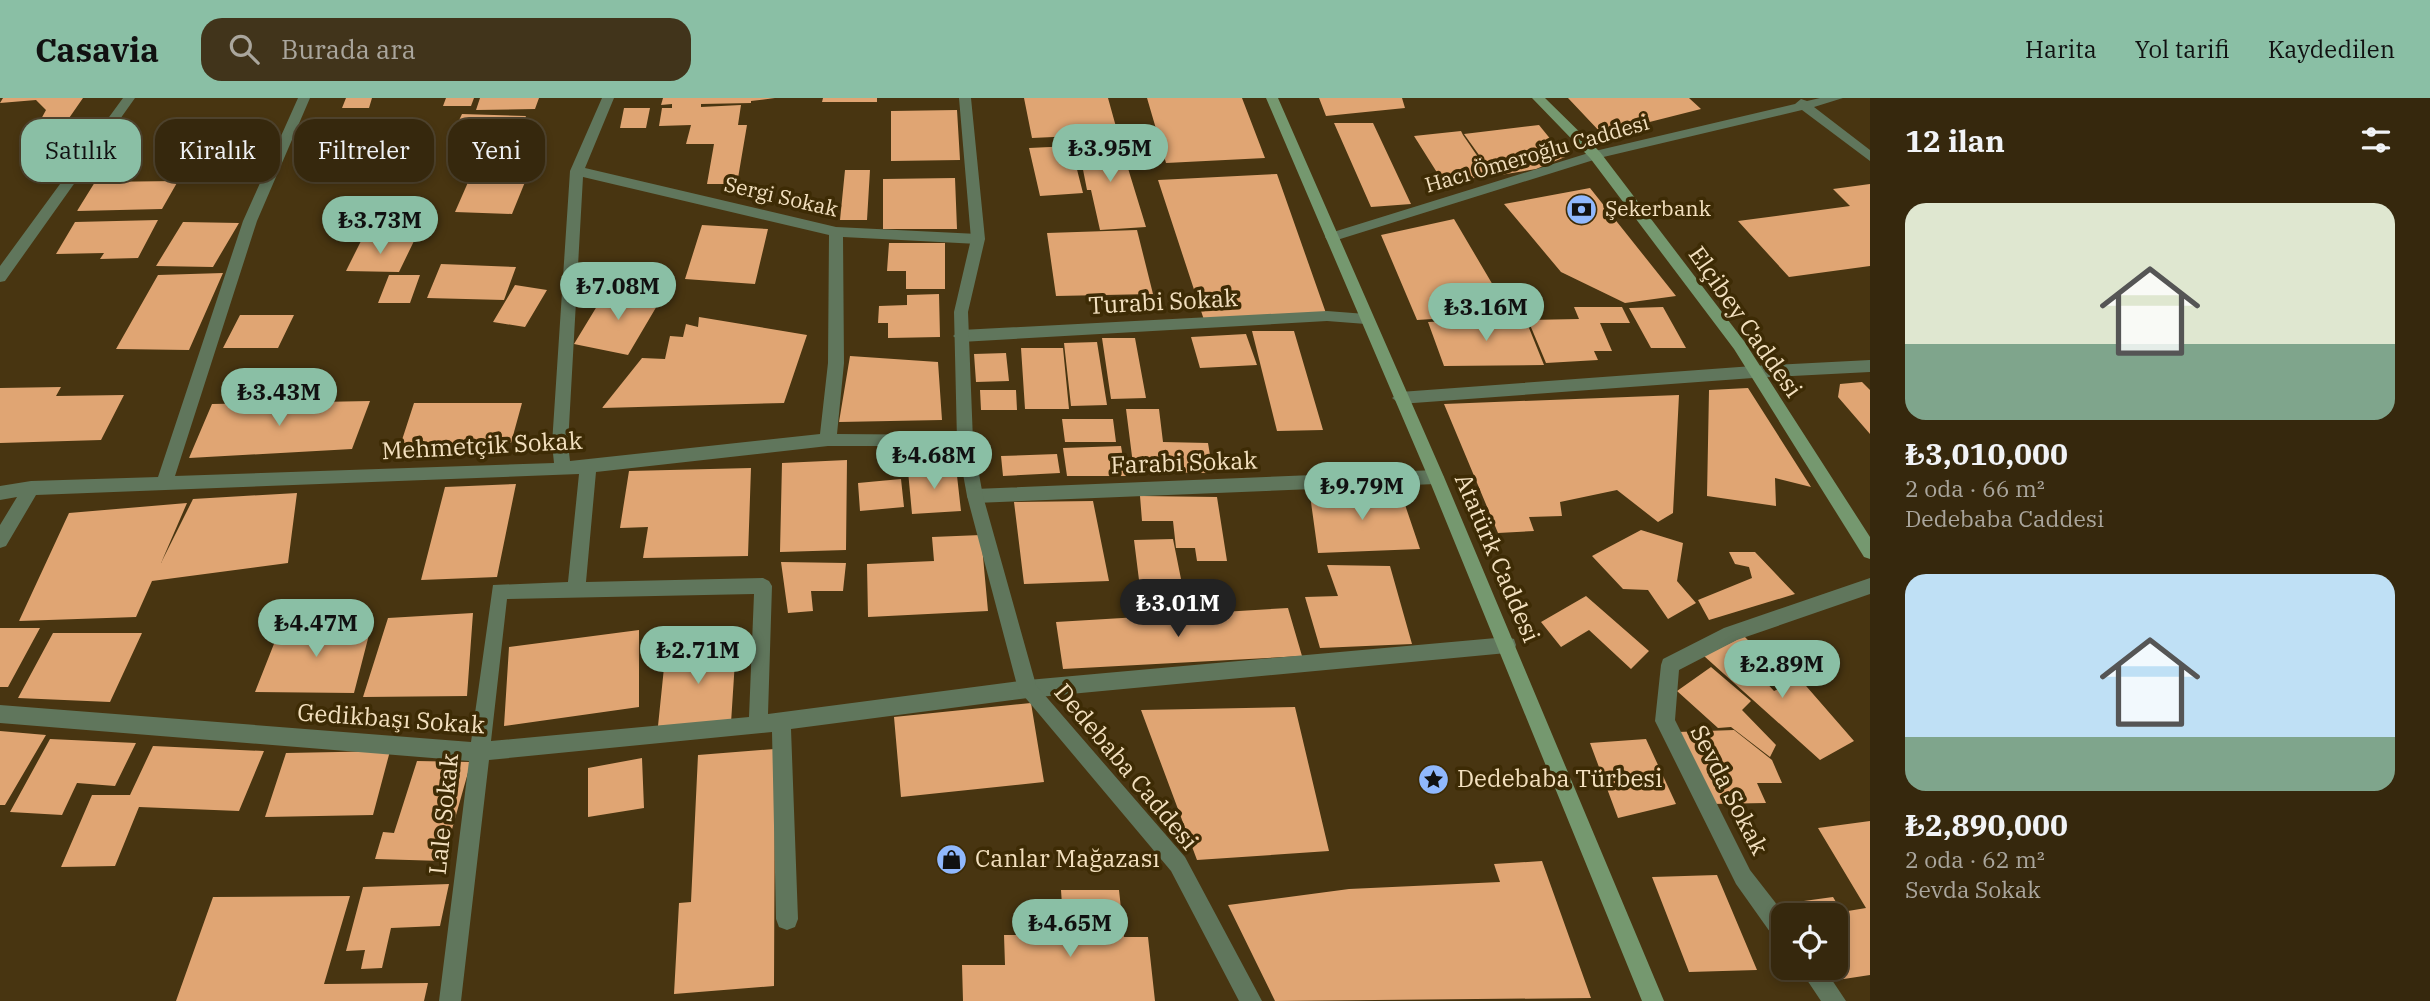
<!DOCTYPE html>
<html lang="tr">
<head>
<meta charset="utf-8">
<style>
  :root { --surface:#36280d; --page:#41341b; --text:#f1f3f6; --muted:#aaa69d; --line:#50442e; --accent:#8abfa5 }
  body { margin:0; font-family:"IBM Plex Serif",serif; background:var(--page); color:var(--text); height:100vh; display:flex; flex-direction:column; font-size:26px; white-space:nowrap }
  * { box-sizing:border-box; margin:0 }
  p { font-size:23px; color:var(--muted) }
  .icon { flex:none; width:38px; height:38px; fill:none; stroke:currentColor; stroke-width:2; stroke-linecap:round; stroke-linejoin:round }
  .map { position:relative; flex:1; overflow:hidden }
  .sheet { display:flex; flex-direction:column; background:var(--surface); width:560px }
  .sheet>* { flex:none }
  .top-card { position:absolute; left:21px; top:21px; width:665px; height:63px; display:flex; gap:14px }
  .buttons { position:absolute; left:1771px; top:805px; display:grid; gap:14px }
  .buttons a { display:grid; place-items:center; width:77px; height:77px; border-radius:14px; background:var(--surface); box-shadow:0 4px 10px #0003,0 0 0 2px var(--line); font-size:35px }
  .price { position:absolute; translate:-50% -60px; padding:0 16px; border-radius:24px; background:var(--accent); color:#111; font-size:23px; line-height:46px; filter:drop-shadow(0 2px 4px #0008) }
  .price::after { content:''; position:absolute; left:50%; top:42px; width:21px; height:16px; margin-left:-10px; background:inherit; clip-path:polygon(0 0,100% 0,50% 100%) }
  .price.on { background:#222; color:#fff }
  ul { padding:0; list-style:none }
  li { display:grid; align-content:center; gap:14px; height:371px; padding:0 35px }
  li span { display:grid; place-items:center; height:217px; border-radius:21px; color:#555 }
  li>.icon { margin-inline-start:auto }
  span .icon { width:126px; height:126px; fill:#fffc; stroke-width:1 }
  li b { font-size:30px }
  h2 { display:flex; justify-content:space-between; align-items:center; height:84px; padding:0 35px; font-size:30px }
  .chip { padding:0 24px; border-radius:21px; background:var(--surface); box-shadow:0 4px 10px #0003,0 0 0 2px var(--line); font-size:24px; line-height:63px }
  .chip.on { background:var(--accent); color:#111 }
  header { display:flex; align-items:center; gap:42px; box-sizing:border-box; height:98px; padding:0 35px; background:var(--accent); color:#111 }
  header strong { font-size:33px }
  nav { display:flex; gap:38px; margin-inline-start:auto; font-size:24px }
  .search { width:490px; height:63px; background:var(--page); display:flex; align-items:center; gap:18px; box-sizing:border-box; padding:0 24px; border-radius:21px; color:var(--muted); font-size:26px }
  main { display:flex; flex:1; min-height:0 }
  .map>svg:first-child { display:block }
  .building { fill:#e0a573 }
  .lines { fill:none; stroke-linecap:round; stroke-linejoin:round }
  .service { fill:#60765c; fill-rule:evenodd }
  .minor { fill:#60765c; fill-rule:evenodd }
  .tertiary { fill:#60765c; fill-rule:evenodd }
  .secondary { fill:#75986f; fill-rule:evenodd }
  .labels { text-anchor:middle; stroke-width:7; stroke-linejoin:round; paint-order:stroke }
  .far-street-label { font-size:21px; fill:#f3e0bf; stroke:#3d2b05 }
  .far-poi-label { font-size:21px; fill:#f3e0bf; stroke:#3d2b05; text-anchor:start }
  .street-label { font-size:24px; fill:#f3e0bf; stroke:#3d2b05 }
  .poi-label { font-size:24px; fill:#f3e0bf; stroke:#3d2b05; text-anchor:start }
</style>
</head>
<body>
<header>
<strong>Casavia</strong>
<div class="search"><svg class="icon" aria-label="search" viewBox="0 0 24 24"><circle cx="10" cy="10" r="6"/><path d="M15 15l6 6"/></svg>Burada ara</div>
<nav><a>Harita</a><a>Yol tarifi</a><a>Kaydedilen</a></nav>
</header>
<main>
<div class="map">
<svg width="1870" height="903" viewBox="0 0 1870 903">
  <rect width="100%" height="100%" fill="#483511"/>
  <path class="building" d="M3,0H83L67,23H40L46,12L36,2L0,5Z
    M346,0H372L369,10H342Z
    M446,0H474L471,8H443Z
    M480,0H539L535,11L476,12Z
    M663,0H775L751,3V5L701,6V9L741,7L738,27H747L737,86H707L714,46H686L691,27L659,28L662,10H672V6L661,7Z
    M823,0H877V4H822Z
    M1024,0H1108L1118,36L1032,40Z
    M1147,0H1242L1265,60L1166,65Z
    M1319,0H1402L1405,10L1326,18Z
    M1568,0H1689L1701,11L1602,36Z
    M624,10H650L646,30H620Z
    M957,12L960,62L891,63V13Z
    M462,16L526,18L516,41L451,39Z
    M1334,25H1373L1411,106L1371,109Z
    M1539,27L1565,59L1536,71L1494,78L1464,36Z
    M1461,33L1463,37L1491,78L1443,84L1414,38Z
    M192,39L256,41L233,78L167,75Z
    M1077,41H1119L1146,129L1100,132L1091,92H1087Z
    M1071,48L1083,95L1040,98L1029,50Z
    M845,72H870L867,122H840Z
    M1277,76L1327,218L1205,225L1158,82Z
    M955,80L957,131H883V81Z
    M469,82L525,84L512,116L455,114Z
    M178,83L162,111L77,113L95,84Z
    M1870,86V168L1789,179L1738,123L1850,108L1833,91Z
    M1590,90L1676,198L1625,205L1561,174L1504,106Z
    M1454,121L1510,216L1417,222L1381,137Z
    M158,122L138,160L100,161L104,155L56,156L75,124Z
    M183,124L239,125L213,169L156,168Z
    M702,127L768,131L755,186L685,181Z
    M1137,132L1153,196L1056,198L1047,135Z
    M362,141L414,143L399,174L346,173Z
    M889,145H945V191H906V173H887Z
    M441,166L516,169L504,202L427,200Z
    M223,175L189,252L116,251L158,177Z
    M389,177H420L410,205H378Z
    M515,187L547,192L525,229L493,224Z
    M608,190L661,201L628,257L574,246Z
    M939,196L940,239L888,240V225H878L879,208L907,207V197Z
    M1574,209H1622L1630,225H1600L1612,253H1594L1598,262L1546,265L1528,222L1579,221Z
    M1663,209L1686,250H1651L1629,210Z
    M240,217H294L278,250H223Z
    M699,219L807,237L784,305L602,310L642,260L665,261L670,238L683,239L686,226L698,229Z
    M1525,220L1544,267L1444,268L1428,224Z
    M1252,233H1294L1323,332L1277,333Z
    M1246,236L1257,267L1200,270L1191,239Z
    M1102,240H1135L1146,300L1111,301Z
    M1097,244L1107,307L1071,308L1064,245Z
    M1021,250H1063L1069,311H1025Z
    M1006,255L1009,283L976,284L974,256Z
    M850,258L938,264L942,322L839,324Z
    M1862,284L1870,292V336L1838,299L1840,286Z
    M61,289L56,298L124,297L101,342L0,345V290Z
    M1748,290L1811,389L1775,380L1776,408L1707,398L1709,292Z
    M980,292H1016L1017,312H981Z
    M1679,297L1673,415L1658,424L1617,392L1560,404L1562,418L1529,419L1534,433L1498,435L1444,306Z
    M370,303L352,351L189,360L212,306Z
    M414,305H522L511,345H401Z
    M1126,311H1159L1163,344L1208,345L1213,375L1134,374Z
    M1062,321H1113L1116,344H1065Z
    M1121,348L1126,378H1067L1063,350Z
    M1057,356L1060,375L1003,378L1001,358Z
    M847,362L846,452L780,454L782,365Z
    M956,369L961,413L912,416L908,373Z
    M751,370L748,458L643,460L648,429L620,430L629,373Z
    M901,381L904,409L860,413L858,385Z
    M516,386L497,479L421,482L445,389Z
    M1400,392L1420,451L1318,455L1310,397Z
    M297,395L288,465L152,483L136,519L19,523L69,415L187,405L161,465L193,401Z
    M1140,398L1217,399L1227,463H1197L1195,450H1176L1173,423H1142Z
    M1093,403L1109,483L1024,486L1014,404Z
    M1641,432L1683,445L1677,483L1696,505L1668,521L1648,492L1623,491L1592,458Z
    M981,437L988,513L868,519L867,466L934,463L932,439Z
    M1173,441L1181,481L1139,482L1134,442Z
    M1729,454H1755L1795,496L1709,522L1698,502L1752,480L1749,469L1735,466Z
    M781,464L846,465L843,493H811L813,513L788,515Z
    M1327,467L1390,468L1412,546L1320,550L1305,499L1338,498Z
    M1586,498L1649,553L1631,571L1589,532L1561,549L1541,524Z
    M1288,510L1302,558L1063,571L1056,524Z
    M473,515L467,598L363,599L388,520Z
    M372,525L354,595L255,594L281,528Z
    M0,530H40L8,589H0Z
    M639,532V609L504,628L509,549Z
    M53,535H142L110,604L18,600Z
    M1744,538L1769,564L1753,570L1774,593L1800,581L1854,643L1820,662L1704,558Z
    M736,547L731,625L658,628L666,550Z
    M1711,569L1751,603L1742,612L1776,647L1770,659L1731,629L1718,630L1677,593Z
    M1031,605L1044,684L901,699L894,619Z
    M1295,609L1329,753L1197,762L1141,612Z
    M1734,632L1772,662L1782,685H1757L1766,705L1710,706L1678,634Z
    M0,633L46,637L5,707H0Z
    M50,641L136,645L115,688L77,685L62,717L10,714Z
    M1646,641L1676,706L1618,720L1590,645Z
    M153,648L264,653L239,713L139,709L115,768L61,769L92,697H130Z
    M775,651L774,888L674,896L679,805L691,804L698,657Z
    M390,653L373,717L265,719L286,655Z
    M642,660L644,710L588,719V670Z
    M417,663L471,664L443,763L375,761L383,734L394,735Z
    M1870,723V877L1824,884L1817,870H1836V817H1788L1782,806L1833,799L1842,814L1866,810L1818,730Z
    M1542,763L1591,900L1275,903L1228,807L1349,791L1500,784L1494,766Z
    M1717,777L1757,872L1689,874L1652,779Z
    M449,786L440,828L391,830L382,870L361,871L365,852L346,853L363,789Z
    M1061,792H1119L1124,839H1148L1155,903H963L962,867H1005L1004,837H1064Z
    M350,798L324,886L428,885L424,903H176L213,799Z"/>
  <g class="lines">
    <path class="service" d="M1870,262V274L1753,280L1745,274L1753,268Z"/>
    <path class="minor" d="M298,0H310L257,123L175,378L554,365L552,346L570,73L602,0H614L585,70L836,129L978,136L985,141L978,146L843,139L844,265L837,336L965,337L971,338L973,343L971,348H828L596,374L586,484L763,480L769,483L772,488L768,616L1028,582L1507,539L1514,541L1516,547L1514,553L1507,555L1028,600L791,631L798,821L795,829L787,832L779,829L776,821L772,634L489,662L461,903H439L469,663L0,625V607L471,644L493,487L568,484L579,376L36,397L6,448L0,450V427L17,399L0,402V388L31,383L158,379L243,123ZM583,79L829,137L828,265L820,336L570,363L568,346ZM754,496L749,619L491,643L507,501Z
      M1595,53L1602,57L1600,60L1337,142H1327L1325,139L1327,136Z
      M1327,213L1366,216L1374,221L1366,226L1327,223L961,244L953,238L961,232Z
      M1753,268L1761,274L1753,280L1400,306L1392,300L1400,294Z
      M1436,372L1444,379L1436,386L975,405L969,403L967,398L969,393L975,391Z
      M1870,480V496L1737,542L1679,572L1675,622L1750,772L1785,817L1783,844L1775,841L1736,786L1658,629L1655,623L1661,567L1663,561L1724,530Z
      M1799,870H1824L1846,903H1821Z"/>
    <path class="tertiary" d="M123,0H135L5,183L0,184V168Z
      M959,0H971L985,141L968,214L973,343L983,398L1036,587L1185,759L1262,903H1239L1171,773L1018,591L967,398L957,343L954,214L971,141Z
      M1820,0H1843L1814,9L1870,52V63L1802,12L1595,61L1588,57L1595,53L1795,6L1801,1L1807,3Z"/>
    <path class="secondary" d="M1266,0H1278L1444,379L1664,903H1642L1428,379Z
      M1532,0H1545L1600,54L1744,243L1870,439V461L1864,459L1734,251L1590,60Z"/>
  </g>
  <defs>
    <symbol id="bank-disc" viewBox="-11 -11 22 22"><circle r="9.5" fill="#90b8fd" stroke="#3d2b05"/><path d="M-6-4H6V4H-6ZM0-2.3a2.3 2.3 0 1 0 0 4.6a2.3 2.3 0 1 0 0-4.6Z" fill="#111"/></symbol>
    <symbol id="sight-disc" viewBox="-11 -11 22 22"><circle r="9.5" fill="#90b8fd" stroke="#3d2b05"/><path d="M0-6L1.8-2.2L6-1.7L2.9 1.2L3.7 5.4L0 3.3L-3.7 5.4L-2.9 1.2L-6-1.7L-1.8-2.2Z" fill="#111"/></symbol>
    <symbol id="shop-disc" viewBox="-11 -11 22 22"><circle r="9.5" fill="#90b8fd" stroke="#3d2b05"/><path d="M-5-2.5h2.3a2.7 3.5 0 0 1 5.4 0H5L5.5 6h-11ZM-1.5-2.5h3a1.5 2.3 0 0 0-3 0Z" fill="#111"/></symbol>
  </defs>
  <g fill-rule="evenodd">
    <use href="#bank-disc" x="1564" y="94" width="35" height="35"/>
    <use href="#sight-disc" x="1416" y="664" width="35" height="35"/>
    <use href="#shop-disc" x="934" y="744" width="35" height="35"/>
  </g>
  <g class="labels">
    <g class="far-street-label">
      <text transform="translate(1537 56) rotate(-16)" y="7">Hacı Ömeroğlu Caddesi</text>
      <text transform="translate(781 99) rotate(13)" y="7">Sergi Sokak</text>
    </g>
    <g class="far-poi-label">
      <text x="1605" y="118">Şekerbank</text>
    </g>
    <g class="street-label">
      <text transform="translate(1163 204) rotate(-3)" y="8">Turabi Sokak</text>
      <text transform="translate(1745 224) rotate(55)" y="8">Elçibey Caddesi</text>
      <text transform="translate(482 348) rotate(-3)" y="8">Mehmetçik Sokak</text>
      <text transform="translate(1184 365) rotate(-2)" y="8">Farabi Sokak</text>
      <text transform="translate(1497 460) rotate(67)" y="8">Atatürk Caddesi</text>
      <text transform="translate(391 621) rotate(4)" y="8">Gedikbaşı Sokak</text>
      <text transform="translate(1126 669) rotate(50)" y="8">Dedebaba Caddesi</text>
      <text transform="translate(1729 692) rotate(63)" y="8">Sevda Sokak</text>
      <text transform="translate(444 716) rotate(-84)" y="8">Lale Sokak</text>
    </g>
    <g class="poi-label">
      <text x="1457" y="689">Dedebaba Türbesi</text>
      <text x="975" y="769">Canlar Mağazası</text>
    </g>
  </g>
</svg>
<div class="buttons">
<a><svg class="icon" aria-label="locate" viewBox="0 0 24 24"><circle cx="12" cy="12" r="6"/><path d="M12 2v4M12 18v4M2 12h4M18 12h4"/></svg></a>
</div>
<b class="price" style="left:1110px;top:86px">₺3.95M</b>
<b class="price" style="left:380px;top:158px">₺3.73M</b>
<b class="price" style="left:618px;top:224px">₺7.08M</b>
<b class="price" style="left:1486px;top:245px">₺3.16M</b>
<b class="price" style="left:279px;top:330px">₺3.43M</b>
<b class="price" style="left:934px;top:393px">₺4.68M</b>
<b class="price" style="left:1362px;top:424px">₺9.79M</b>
<b class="price on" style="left:1178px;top:541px">₺3.01M</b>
<b class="price" style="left:316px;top:561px">₺4.47M</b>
<b class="price" style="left:698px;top:588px">₺2.71M</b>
<b class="price" style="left:1782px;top:602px">₺2.89M</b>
<b class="price" style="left:1070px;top:861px">₺4.65M</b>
<div class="top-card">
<a class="chip on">Satılık</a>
<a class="chip">Kiralık</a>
<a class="chip">Filtreler</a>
<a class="chip">Yeni</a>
</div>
</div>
<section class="sheet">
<h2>12 ilan<svg class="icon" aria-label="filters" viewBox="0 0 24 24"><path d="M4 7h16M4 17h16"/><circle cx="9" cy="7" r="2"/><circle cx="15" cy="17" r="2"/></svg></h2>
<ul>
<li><span style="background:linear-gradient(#dfe7d0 65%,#7fa58c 0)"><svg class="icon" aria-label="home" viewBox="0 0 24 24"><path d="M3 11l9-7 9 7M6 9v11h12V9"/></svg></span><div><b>₺3,010,000</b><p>2 oda · 66 m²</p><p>Dedebaba Caddesi</p></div></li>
<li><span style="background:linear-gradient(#bfe0f5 75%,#7fa58c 0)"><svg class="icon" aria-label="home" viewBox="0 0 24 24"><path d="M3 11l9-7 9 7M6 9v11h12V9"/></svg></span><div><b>₺2,890,000</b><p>2 oda · 62 m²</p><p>Sevda Sokak</p></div></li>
</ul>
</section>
</main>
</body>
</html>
